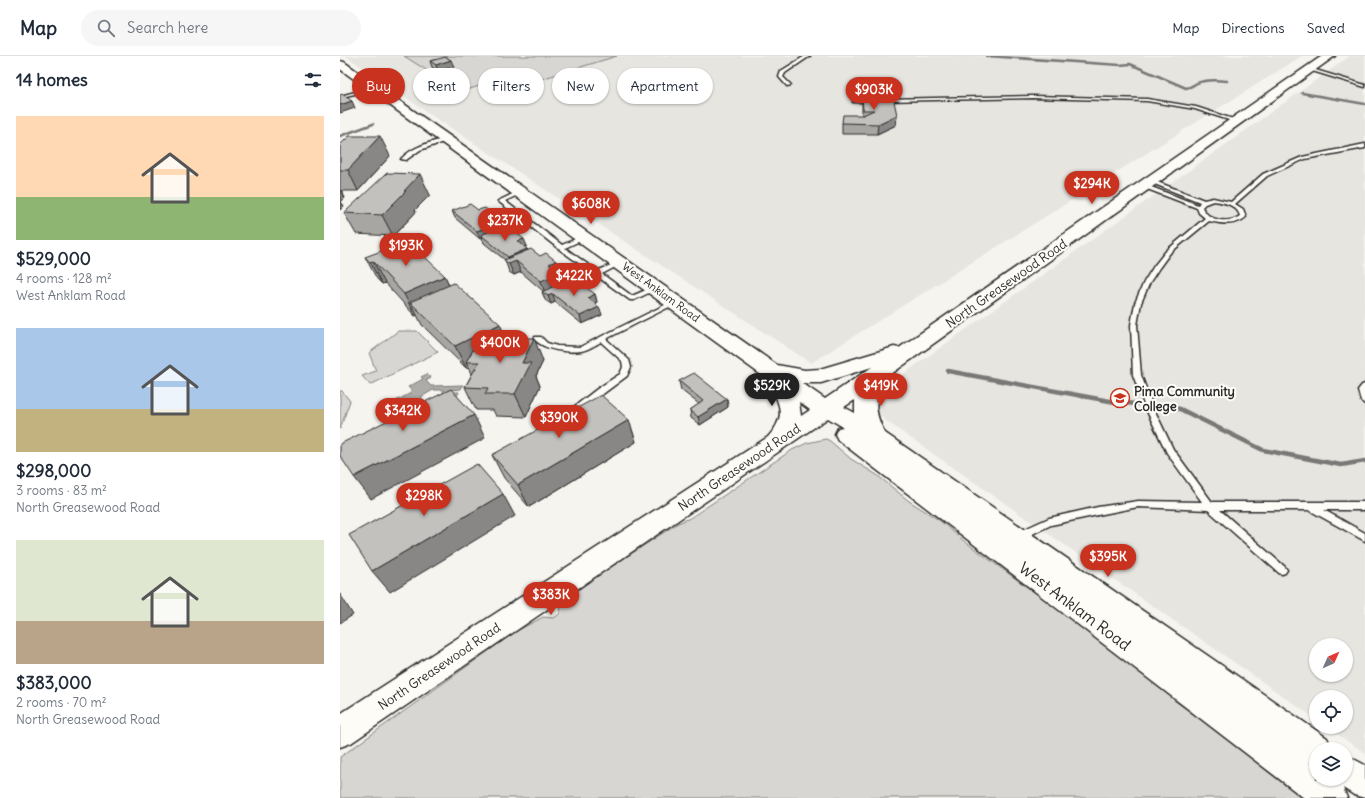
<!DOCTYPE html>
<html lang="en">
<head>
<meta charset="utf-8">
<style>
  :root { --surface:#fff; --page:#f6f6f7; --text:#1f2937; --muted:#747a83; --line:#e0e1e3; --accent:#c8321e }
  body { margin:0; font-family:Delius,sans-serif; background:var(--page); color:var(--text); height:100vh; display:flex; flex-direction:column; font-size:15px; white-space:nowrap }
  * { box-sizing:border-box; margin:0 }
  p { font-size:13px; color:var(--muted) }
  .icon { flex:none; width:22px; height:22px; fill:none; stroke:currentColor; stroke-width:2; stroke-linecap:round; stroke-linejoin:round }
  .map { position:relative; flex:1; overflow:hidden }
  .side { display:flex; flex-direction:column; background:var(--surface); width:340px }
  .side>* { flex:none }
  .banner { position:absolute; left:12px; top:12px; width:380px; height:36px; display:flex; gap:8px }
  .needle { width:26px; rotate:45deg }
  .tools { position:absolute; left:969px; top:582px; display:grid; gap:8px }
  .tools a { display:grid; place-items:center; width:44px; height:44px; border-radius:50%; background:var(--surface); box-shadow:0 1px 3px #0004; font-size:20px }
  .price { position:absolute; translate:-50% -34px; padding:0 9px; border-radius:14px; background:var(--accent); color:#fff; font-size:13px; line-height:26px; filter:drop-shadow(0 1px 2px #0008) }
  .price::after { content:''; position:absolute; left:50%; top:24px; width:12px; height:9px; margin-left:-6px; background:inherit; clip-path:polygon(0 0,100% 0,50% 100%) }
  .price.current { background:#222; color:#fff }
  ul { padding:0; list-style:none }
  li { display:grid; align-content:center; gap:8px; height:212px; padding:0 16px }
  li span { display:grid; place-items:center; height:124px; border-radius:0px; color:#555 }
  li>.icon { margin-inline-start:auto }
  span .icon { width:72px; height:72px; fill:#fffc; stroke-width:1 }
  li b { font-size:17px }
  h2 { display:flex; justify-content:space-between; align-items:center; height:48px; padding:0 16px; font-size:17px }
  .tag { padding:0 14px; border-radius:18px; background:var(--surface); box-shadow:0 1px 3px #0004; font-size:14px; line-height:36px }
  .tag.current { background:var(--accent); color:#fff }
  header { display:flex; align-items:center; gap:24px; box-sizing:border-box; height:56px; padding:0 20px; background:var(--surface); border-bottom:1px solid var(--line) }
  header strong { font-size:19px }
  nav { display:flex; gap:22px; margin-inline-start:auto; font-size:14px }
  .search { width:280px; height:36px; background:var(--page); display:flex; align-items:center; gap:10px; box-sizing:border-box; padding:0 14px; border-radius:22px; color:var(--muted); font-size:15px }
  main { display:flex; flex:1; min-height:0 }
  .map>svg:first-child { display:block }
  .built { fill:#e6e5e0; fill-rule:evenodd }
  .green { fill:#d7d6d2; stroke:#81807e }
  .water { fill:#adaca9; stroke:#797877 }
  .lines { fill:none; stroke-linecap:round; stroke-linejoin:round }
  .stream-far1 { stroke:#797877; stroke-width:2.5 }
  .stream { stroke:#797877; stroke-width:4.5 }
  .service-casing { stroke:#2b2b2b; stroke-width:3 }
  .secondary-casing { stroke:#2b2b2b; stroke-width:3 }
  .service { fill:#fdfcf7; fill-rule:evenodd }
  .secondary { fill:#fdfcf7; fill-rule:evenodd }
  .wall { fill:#a7a6a3; stroke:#2b2b2b }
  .shaded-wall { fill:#888785; stroke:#2b2b2b }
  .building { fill:#c2c1be; stroke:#2b2b2b }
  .labels { text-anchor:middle; stroke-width:4; stroke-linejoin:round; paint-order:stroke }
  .far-street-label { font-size:11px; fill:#2b2b2b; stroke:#fdfcf7 }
  .street-label { font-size:13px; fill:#2b2b2b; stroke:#fdfcf7 }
  .poi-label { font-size:13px; font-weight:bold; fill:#2b2b2b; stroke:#fdfcf7; text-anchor:start }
  .near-street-label { font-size:16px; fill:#2b2b2b; stroke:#fdfcf7 }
</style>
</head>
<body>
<header>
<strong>Map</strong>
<div class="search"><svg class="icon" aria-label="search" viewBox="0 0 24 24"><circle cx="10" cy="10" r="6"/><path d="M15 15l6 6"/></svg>Search here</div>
<nav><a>Map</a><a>Directions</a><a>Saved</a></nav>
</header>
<main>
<section class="side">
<h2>14 homes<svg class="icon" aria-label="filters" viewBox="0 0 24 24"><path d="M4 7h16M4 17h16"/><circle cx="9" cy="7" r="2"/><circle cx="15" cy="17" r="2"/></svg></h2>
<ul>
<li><span style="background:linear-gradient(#ffd9b3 65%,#8fb573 0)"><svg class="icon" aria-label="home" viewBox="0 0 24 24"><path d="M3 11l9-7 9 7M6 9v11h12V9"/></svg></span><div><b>$529,000</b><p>4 rooms · 128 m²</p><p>West Anklam Road</p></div></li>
<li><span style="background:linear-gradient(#a9c7e8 65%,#c2b280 0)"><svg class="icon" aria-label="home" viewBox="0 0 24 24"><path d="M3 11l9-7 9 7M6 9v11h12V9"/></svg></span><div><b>$298,000</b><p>3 rooms · 83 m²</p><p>North Greasewood Road</p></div></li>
<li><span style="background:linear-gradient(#dfe7d0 65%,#b9a48a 0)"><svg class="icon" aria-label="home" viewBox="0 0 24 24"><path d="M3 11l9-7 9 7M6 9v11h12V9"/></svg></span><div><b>$383,000</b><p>2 rooms · 70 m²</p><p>North Greasewood Road</p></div></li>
</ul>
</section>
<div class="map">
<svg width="1025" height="742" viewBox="0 0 1025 742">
  <rect width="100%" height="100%" fill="#f5f4ef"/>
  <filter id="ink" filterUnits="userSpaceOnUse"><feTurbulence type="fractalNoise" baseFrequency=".025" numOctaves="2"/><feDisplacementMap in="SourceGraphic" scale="8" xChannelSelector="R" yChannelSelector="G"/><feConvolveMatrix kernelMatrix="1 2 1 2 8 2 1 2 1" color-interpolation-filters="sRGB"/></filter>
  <g filter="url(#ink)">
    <path class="built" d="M6,0H962L471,307L94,61Z
      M1010,0H1025V697L987,671H1006V641H976V663L546,365L530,350L541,334ZM976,589H1006V619H976Z"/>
    <path class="green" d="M64,0H277L165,34L151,26L121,36Z
      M58,275H77L98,296L30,329L22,320L36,315L29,297Z
      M0,335H2L10,345L0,373Z
      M486,383L490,385L511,403L537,419L569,445L599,464L624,485L691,534L709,546L826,634L835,645L971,742H0V701L175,576L203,561L213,562L217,560L220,557L221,547L250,525L338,467L350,462L452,394L467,387Z"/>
    <path class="water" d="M87,318L91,322L86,325L91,330L123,329L121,333L109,334L107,336H119L116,342L100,343L104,334H93L81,341L84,344L52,360L42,348L48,345L50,348L71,337V334L68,331L83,323L81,321Z"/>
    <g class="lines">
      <path class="stream-far1" d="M647,0L780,9L790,8L846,32C852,31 853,29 857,27C866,23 878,24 887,25
        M962,37L1025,48
        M0,80L33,68"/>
      <path class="stream" d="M608,315L775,346L796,348
        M830,351L840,353L923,394L1001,409L1025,405"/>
      <defs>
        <path id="service" d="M465,0H470L445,17L443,21L451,29L447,30L439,21L441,15Z
          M969,12L1025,29V31L969,14Z
          M34,31H36V33L6,40L4,39Z
          M693,40L807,43L856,51L899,65L895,66L855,53L807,45L693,42L544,45L542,44L544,43Z
          M515,44H533L535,45L533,46H513V44Z
          M107,82L109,83V84L80,94L66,104L61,103C73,90 91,86 107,82Z
          M1025,88V92L965,103L927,120L895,148L903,153L906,161C896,170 882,168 869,165L830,197L819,212L810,226L801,247L797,269L801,319L813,351L833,393L872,446H1025V454H984L1025,477V485L969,454H880L945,511L947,514L945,517L942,518L939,517L868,454L798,451L758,459L711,469L682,483L679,484L676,483L674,480L676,477L709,462L758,451L798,445L862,446L827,397L805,351L793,319L791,269L795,247L804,226L814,210L826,195L865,162L859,157L857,152L802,131V129H806L858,149L860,146L807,125L812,124L864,144L873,142L891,146L923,118L962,101ZM873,145C884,146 897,149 900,160C888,168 868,165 862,151L865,148Z
          M179,135L184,136L165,145L222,189L242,180H246V182L225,192L257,215L278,206L280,205L283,207L262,218L292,240L313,231H317V233L294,244H290L219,193L158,145Z
          M335,244L337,245V247L266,283L289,304L291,311L287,320L236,358H230L229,356L230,354L257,333L280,318L283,311L282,305L261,286C255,289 248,294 241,295C227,297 204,294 194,283L195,281H201L207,287L217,290L240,291Z
          M1025,328V348L1021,345L1018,334L1022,329Z"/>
        <path id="secondary" d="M982,0H995L540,326C535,347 534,357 545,377L987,682L992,693H976V709L969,706L976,711V723H1006V699L1025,709V742L1014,739L1003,732L1007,742H964L498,384L495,378L498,372L503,371L488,362L11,687L0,691V658L428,381C431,377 435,373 437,368C446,353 432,333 424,321L0,13V5L4,6L437,309L465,314L480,313L554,291L559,292ZM532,311L485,343L462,327H481ZM515,344V357L504,351ZM459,346L470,354L461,360Z"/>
      </defs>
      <use href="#service" class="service-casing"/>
      <use href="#secondary" class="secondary-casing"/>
      <use href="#service" class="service"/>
      <use href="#secondary" class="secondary"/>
    </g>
    <path class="wall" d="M90,5L114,11L98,15L92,11Z
      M522,42L557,59L556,69L537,78H502V67L522,59Z
      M0,89L50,100L18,135H1L5,142L1,146L4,150L0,154Z
      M90,139L75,154L76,156L53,180L16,178L4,157Z
      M138,154L153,158L156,166L154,167L157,172L168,178L187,190L185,191L188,194L220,217L223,226L238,233L255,238L257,246L255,247L259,251L262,259L242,268L215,246L211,248L205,244L202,236L203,235L181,216L174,219L169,216L165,204L144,187L142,182L140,183L115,162L112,155Z
      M25,201L105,220L109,230L166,282L203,305L196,320L200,330L186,361L156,360L153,354H136L125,331L132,318L129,311L126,312L82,269L77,259L75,260L45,227L42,228L37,223Z
      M339,325L387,343L388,351L360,369L351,362L350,354L359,348L341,334Z
      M289,364L296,386L189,451L164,422L152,399Z"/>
    <path class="shaded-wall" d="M111,4L114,11L98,15L96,9Z
      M12,45L15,52L0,57V49Z
      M557,59L556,69L537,78L538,68Z
      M40,80L50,100L18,135L8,114Z
      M80,118L90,139L75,154L76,156L53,180L42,159L64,135Z
      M1,134L5,142L1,146L4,150L0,154V136Z
      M153,158L156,166L150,169L147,161Z
      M155,168L158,176L141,179L142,182L140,183L137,175Z
      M184,183L187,190L181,193L178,185Z
      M187,193L190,201L176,205L181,216L174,219L169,208L170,207L168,201Z
      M33,205L45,227L42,228L30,206Z
      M216,205L223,228L205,237L201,225L209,208Z
      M105,220L115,242L70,246L77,259L75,260L64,238Z
      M213,238L215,246L211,248L208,240Z
      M255,238L257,246L251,249L248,242Z
      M259,251L262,259L242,268L240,260Z
      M160,268L170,291L126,306L129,311L126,312L115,290Z
      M194,282L203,305L196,320L200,330L186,361L175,338L182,307Z
      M387,343L388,351L360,369L358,361Z
      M134,359L145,382L31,443L14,421Z
      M289,364L296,386L189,451L178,429Z
      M163,438L175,460L50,536L32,515Z
      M0,538L13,559L0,567Z"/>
    <path class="building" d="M106,1L111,4L96,9L90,5Z
      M2,38L12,45L0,49V39Z
      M553,41L557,59L538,68L502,67L503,59H523L534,54H523L522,42Z
      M9,80H40L8,114H0V89Z
      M47,117L80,118L64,135H66L42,159L4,157Z
      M130,148L138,154L145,152L153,158L147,161L155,168L137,175L112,155Z
      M160,171L168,178L175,176L184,183L178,185L187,193L168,201L141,179Z
      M68,185L105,220L64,238L33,205L30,206L25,201Z
      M191,193L200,200L206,197L216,205L209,208L219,217L201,225L176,205L169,208L164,204Z
      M227,224L238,233L244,230L255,238L248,242L259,251L240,260L213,238L208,240L202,236Z
      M114,227L160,268L115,290L70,246Z
      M140,282H194L182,307H191L175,338H145L148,332L125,331L139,306H126Z
      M354,317L387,343L358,361L350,354L363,345L339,325Z
      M111,333L134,359L14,421L0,400V388Z
      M261,339L289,364L178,429L152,399Z
      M137,408L163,438L32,515L9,479Z"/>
  </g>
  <defs>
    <symbol id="university-ring" viewBox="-11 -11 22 22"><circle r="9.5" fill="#fdfcf7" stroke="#c8321e" stroke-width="1.5"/><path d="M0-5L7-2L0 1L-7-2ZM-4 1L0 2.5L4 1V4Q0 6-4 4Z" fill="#c8321e"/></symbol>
  </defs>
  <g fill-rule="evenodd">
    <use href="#university-ring" x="769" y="331" width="22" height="22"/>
  </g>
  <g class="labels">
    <g class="far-street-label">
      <text transform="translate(321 236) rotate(36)" y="4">West Anklam Road</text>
    </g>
    <g class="street-label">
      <text transform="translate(666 227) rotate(-35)" y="5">North Greasewood Road</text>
      <text transform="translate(399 411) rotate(-34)" y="5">North Greasewood Road</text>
      <text transform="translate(99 610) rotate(-34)" y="5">North Greasewood Road</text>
    </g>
    <g class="poi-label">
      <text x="794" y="340">Pima Community<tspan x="794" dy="15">College</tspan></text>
    </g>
    <g class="near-street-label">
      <text transform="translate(735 550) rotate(37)" y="6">West Anklam Road</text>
    </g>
  </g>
</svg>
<div class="tools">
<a><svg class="needle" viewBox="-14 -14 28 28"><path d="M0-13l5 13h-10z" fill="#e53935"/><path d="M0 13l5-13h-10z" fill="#747a83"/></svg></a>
<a><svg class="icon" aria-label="locate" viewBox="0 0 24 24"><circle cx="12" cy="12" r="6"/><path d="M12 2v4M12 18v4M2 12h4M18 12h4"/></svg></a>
<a><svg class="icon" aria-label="layers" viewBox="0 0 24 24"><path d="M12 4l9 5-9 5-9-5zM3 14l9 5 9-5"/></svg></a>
</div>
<b class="price" style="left:534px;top:55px">$903K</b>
<b class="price" style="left:752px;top:149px">$294K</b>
<b class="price" style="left:251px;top:169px">$608K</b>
<b class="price" style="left:165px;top:186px">$237K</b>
<b class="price" style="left:66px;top:211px">$193K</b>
<b class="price" style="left:234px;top:241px">$422K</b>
<b class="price" style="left:160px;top:308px">$400K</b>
<b class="price current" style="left:432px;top:351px">$529K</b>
<b class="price" style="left:541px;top:351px">$419K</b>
<b class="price" style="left:63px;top:376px">$342K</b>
<b class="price" style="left:219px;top:383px">$390K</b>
<b class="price" style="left:84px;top:461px">$298K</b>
<b class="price" style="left:768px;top:522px">$395K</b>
<b class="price" style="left:211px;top:560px">$383K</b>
<div class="banner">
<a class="tag current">Buy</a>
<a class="tag">Rent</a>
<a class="tag">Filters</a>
<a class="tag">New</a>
<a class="tag">Apartment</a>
</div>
</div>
</main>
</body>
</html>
